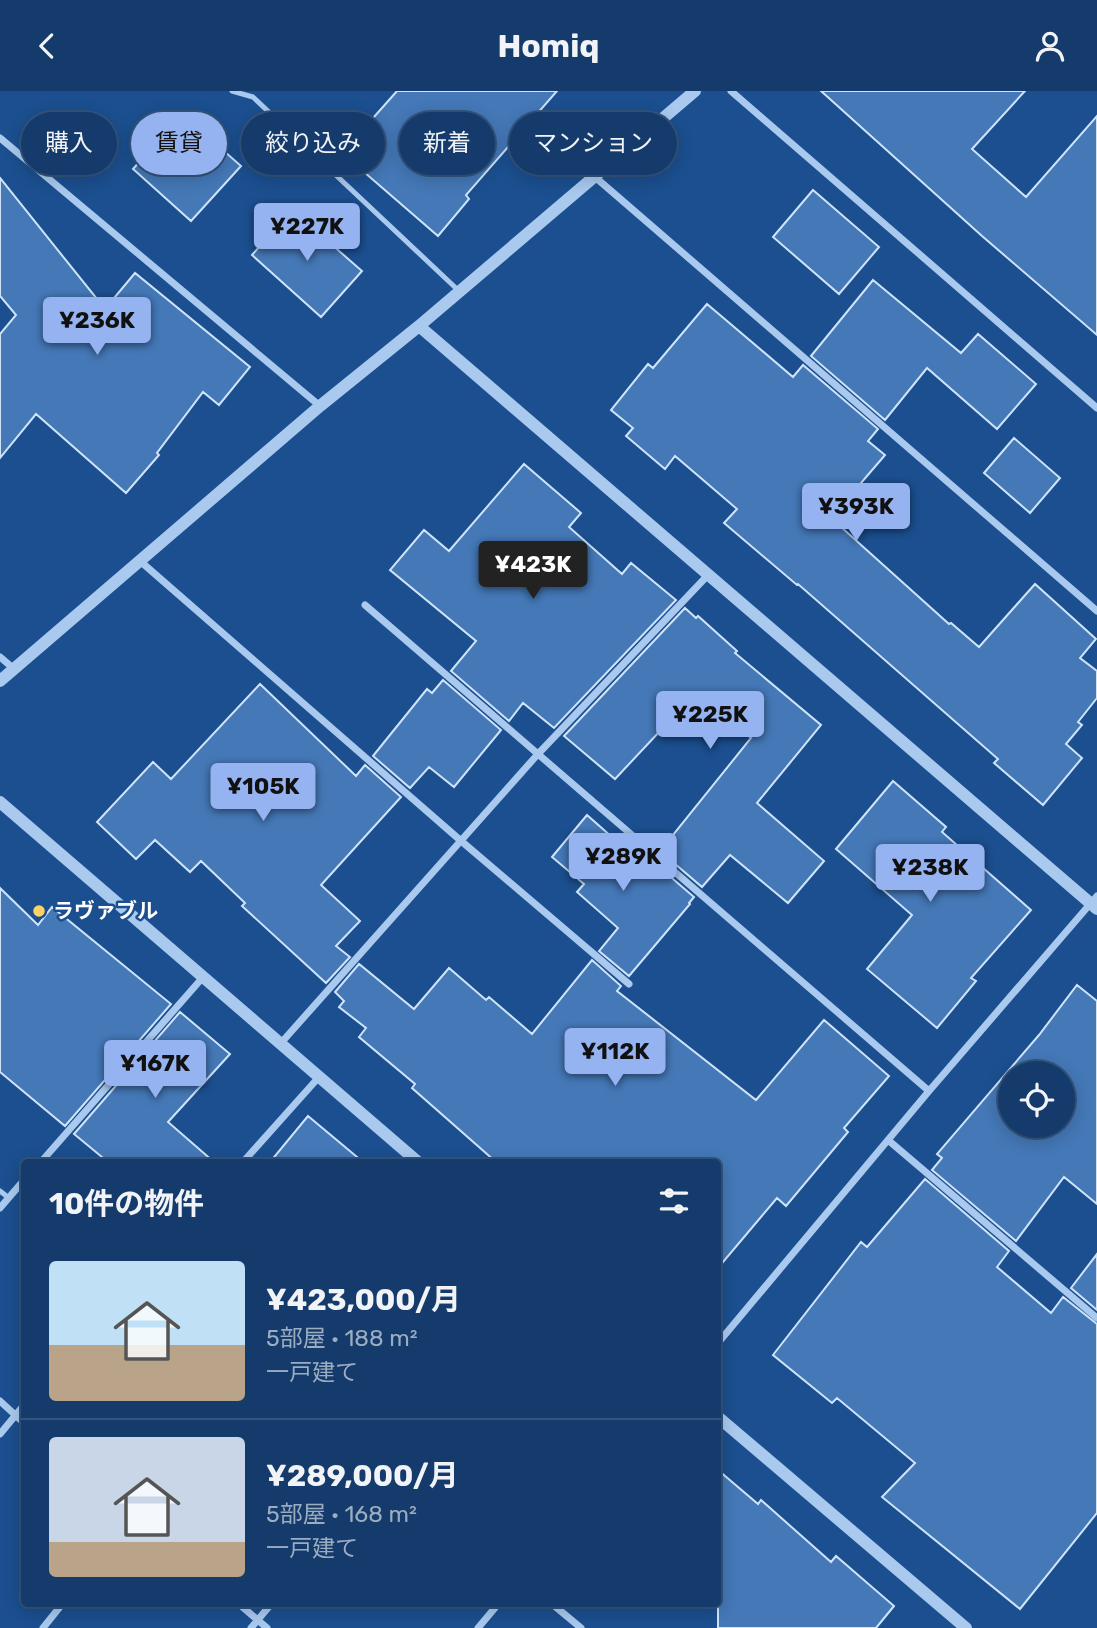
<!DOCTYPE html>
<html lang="ja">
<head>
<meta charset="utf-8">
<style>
  :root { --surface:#143b6b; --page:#214673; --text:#f1f3f6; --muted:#9dadc1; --line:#33557e; --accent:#95b2f1 }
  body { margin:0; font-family:Rubik,"Noto Sans JP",sans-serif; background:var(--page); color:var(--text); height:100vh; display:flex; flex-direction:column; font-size:26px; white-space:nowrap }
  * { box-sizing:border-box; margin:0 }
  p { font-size:23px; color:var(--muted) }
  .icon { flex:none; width:38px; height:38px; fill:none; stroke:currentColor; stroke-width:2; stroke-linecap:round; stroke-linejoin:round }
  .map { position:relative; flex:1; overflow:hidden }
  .sheet { position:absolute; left:21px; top:1068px; width:700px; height:448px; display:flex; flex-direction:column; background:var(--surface); border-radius:7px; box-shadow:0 4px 18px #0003,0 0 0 2px var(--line) }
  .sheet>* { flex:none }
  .banner { position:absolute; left:21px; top:21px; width:700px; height:63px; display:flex; gap:14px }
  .buttons { position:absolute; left:998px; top:970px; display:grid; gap:14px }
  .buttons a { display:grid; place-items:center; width:77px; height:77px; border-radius:50%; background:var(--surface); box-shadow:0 4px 18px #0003,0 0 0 2px var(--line); font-size:35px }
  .price { position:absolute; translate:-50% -60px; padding:0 16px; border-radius:7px; background:var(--accent); color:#111; font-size:23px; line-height:46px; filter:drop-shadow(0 2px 4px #0008) }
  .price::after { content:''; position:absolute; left:50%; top:42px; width:21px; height:16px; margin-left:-10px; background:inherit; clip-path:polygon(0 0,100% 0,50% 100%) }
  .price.selected { background:#222; color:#fff }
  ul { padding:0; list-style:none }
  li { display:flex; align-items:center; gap:21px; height:175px; padding:0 28px }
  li+li { border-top:2px solid var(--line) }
  li span { display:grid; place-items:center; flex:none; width:196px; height:140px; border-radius:7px; color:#555 }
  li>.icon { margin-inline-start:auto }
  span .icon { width:84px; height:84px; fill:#fffc; stroke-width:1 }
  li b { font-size:30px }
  h2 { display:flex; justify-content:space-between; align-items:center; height:84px; padding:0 28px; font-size:30px }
  .pill { padding:0 24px; border-radius:32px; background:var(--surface); box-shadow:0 4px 18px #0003,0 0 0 2px var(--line); font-size:24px; line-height:63px }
  .pill.selected { background:var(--accent); color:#111 }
  header { display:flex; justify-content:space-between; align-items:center; height:91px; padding:0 28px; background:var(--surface); font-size:32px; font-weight:700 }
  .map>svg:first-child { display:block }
  .building { fill:#4478b7; stroke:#cfe3fa; stroke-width:2; fill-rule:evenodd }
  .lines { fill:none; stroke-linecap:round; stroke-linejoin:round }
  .service { stroke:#a9c9ee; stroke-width:5 }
  .minor { stroke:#a9c9ee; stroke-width:7 }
  .tertiary { stroke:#a9c9ee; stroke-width:12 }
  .poi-dot { fill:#ffd166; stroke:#1b4f8f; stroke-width:2.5 }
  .labels { text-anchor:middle; stroke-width:5; stroke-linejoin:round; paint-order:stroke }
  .poi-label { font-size:21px; font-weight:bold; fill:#fff; stroke:#1b4f8f; text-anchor:start }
</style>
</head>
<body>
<header><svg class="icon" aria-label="back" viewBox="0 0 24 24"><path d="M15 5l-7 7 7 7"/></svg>Homiq<svg class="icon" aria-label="person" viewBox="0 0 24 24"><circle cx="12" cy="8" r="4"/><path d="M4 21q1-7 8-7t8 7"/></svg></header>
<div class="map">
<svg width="1097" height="1537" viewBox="0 0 1097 1537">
  <rect width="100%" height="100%" fill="#1b4f8f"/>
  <path class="building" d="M397,0H557L466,104L469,108L438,145L342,62Z
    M821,0H1025L972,58L1026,106L1097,25V244L982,145Z
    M182,23L241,75L191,130L133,78Z
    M0,87L105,218L135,182L250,276L219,314L203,301L157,362L159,364L126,402L36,323L0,367V243L16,224L0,205Z
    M813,99L879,156L839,203L773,146Z
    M292,119L362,180L321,226L252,164Z
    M873,189L961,262L978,243L1036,293L997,338L927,277L885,329L811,265Z
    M707,213L793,286L803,274L878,338L868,350L885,364L831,427L949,533L951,532L979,556L1035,493L1096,548L1080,567L1097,580V607L1078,631L1082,634L1066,653L1082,667L1043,714L994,672L998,668L798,493L797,494L724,432L737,418L675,365L665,378L626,345L633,337L611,319L648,273L653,277Z
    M1014,347L1060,387L1030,422L984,382Z
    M524,373L581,422L569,436L622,483L631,472L676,509L554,637L523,612L509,630L451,580L476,550L390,479L424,439L449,460Z
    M685,517L696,527L698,525L737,560L735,562L821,634L757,712L824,770L788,812L730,764L702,796L660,760L751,647L699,604L694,610L691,607L615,688L564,645Z
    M443,589L501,639L454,696L429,676L410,697L373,665L427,598L432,602Z
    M260,593L356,685L365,674L401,706L321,794L360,830L336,855L350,866L326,892L242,815L245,812L201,770L190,781L155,749L136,768L97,731L153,671L171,688Z
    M893,690L946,736L942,741L1031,819L971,887L976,890L937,937L867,878L912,824L836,758Z
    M587,724L647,777L652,770L694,806L689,812L690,813L629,885L599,860L618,837L577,801L584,793L552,766Z
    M0,797L38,834L52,816L171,913L65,1035L0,981Z
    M592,869L621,895L617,900L756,1009L824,929L889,985L844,1037L848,1041L786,1115L777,1107L718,1177V1071H496L412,997L415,993L359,946L366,937L339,916L344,910L335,901L359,873L414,918L449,877L486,909L489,906L532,943Z
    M1077,894L1097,910V1113L1064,1086L1016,1150L932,1079L942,1067L937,1063L1039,944ZM1010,982H1062V1034H1010Z
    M180,921L230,963L168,1031L214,1071H108L74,1043Z
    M308,1025L363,1071H270Z
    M925,1088L1009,1160L997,1176L1051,1222L1063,1206L1097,1233V1422L1020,1518L882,1406L915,1372L837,1307L832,1312L773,1264L861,1151L867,1156Z
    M1097,1163V1219L1071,1197Z
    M718,1379L758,1413L761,1409L831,1471L836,1465L894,1515L876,1537H718Z"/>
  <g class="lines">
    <path class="service" d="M232,0L253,6L459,200
      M0,1100L9,1107"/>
    <path class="minor" d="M731,0L1097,317
      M0,47L320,315
      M595,86L1097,520
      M140,470L460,749L629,893
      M365,514L929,1000
      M0,566L14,578
      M281,952L538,663L708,484
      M888,1049L1097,1227
      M41,1071L204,885
      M243,1071L319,986
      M0,1117L24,1089
      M718,1252L929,1000L1097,805
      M0,1310L24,1332
      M0,1343L24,1314
      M238,1512L267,1537
      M551,1512L581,1537
      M43,1537L63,1512
      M251,1537L272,1512
      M478,1537L499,1512"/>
    <path class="tertiary" d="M419,235L1097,818
      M0,590L320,315L419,235L695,0
      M0,711L418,1071
      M718,1326L966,1537"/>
  </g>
  <circle class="poi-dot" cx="39" cy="820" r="7"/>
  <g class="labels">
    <g class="poi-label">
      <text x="53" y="827">ラヴァブル</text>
    </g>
  </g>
</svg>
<div class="buttons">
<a><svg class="icon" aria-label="locate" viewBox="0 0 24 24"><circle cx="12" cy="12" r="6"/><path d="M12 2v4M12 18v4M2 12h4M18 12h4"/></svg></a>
</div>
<b class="price" style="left:307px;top:172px">¥227K</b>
<b class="price" style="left:97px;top:266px">¥236K</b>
<b class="price" style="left:856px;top:452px">¥393K</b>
<b class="price selected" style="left:533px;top:510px">¥423K</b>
<b class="price" style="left:710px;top:660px">¥225K</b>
<b class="price" style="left:263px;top:732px">¥105K</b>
<b class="price" style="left:623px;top:802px">¥289K</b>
<b class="price" style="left:930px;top:813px">¥238K</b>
<b class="price" style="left:615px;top:997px">¥112K</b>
<b class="price" style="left:155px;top:1009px">¥167K</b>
<div class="banner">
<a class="pill">購入</a>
<a class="pill selected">賃貸</a>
<a class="pill">絞り込み</a>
<a class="pill">新着</a>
<a class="pill">マンション</a>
</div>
<section class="sheet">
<h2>10件の物件<svg class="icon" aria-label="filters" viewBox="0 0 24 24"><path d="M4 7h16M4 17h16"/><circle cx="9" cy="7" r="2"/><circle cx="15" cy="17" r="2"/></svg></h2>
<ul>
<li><span style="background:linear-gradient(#bfe0f5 60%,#b9a48a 0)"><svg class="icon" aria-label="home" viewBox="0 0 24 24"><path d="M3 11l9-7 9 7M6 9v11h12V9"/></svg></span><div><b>¥423,000/月</b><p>5部屋 · 188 m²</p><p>一戸建て</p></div></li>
<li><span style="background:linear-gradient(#c9d6e8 75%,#b9a48a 0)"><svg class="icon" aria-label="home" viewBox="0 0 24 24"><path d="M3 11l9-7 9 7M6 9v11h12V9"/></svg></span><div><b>¥289,000/月</b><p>5部屋 · 168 m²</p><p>一戸建て</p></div></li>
</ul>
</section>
</div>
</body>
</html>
